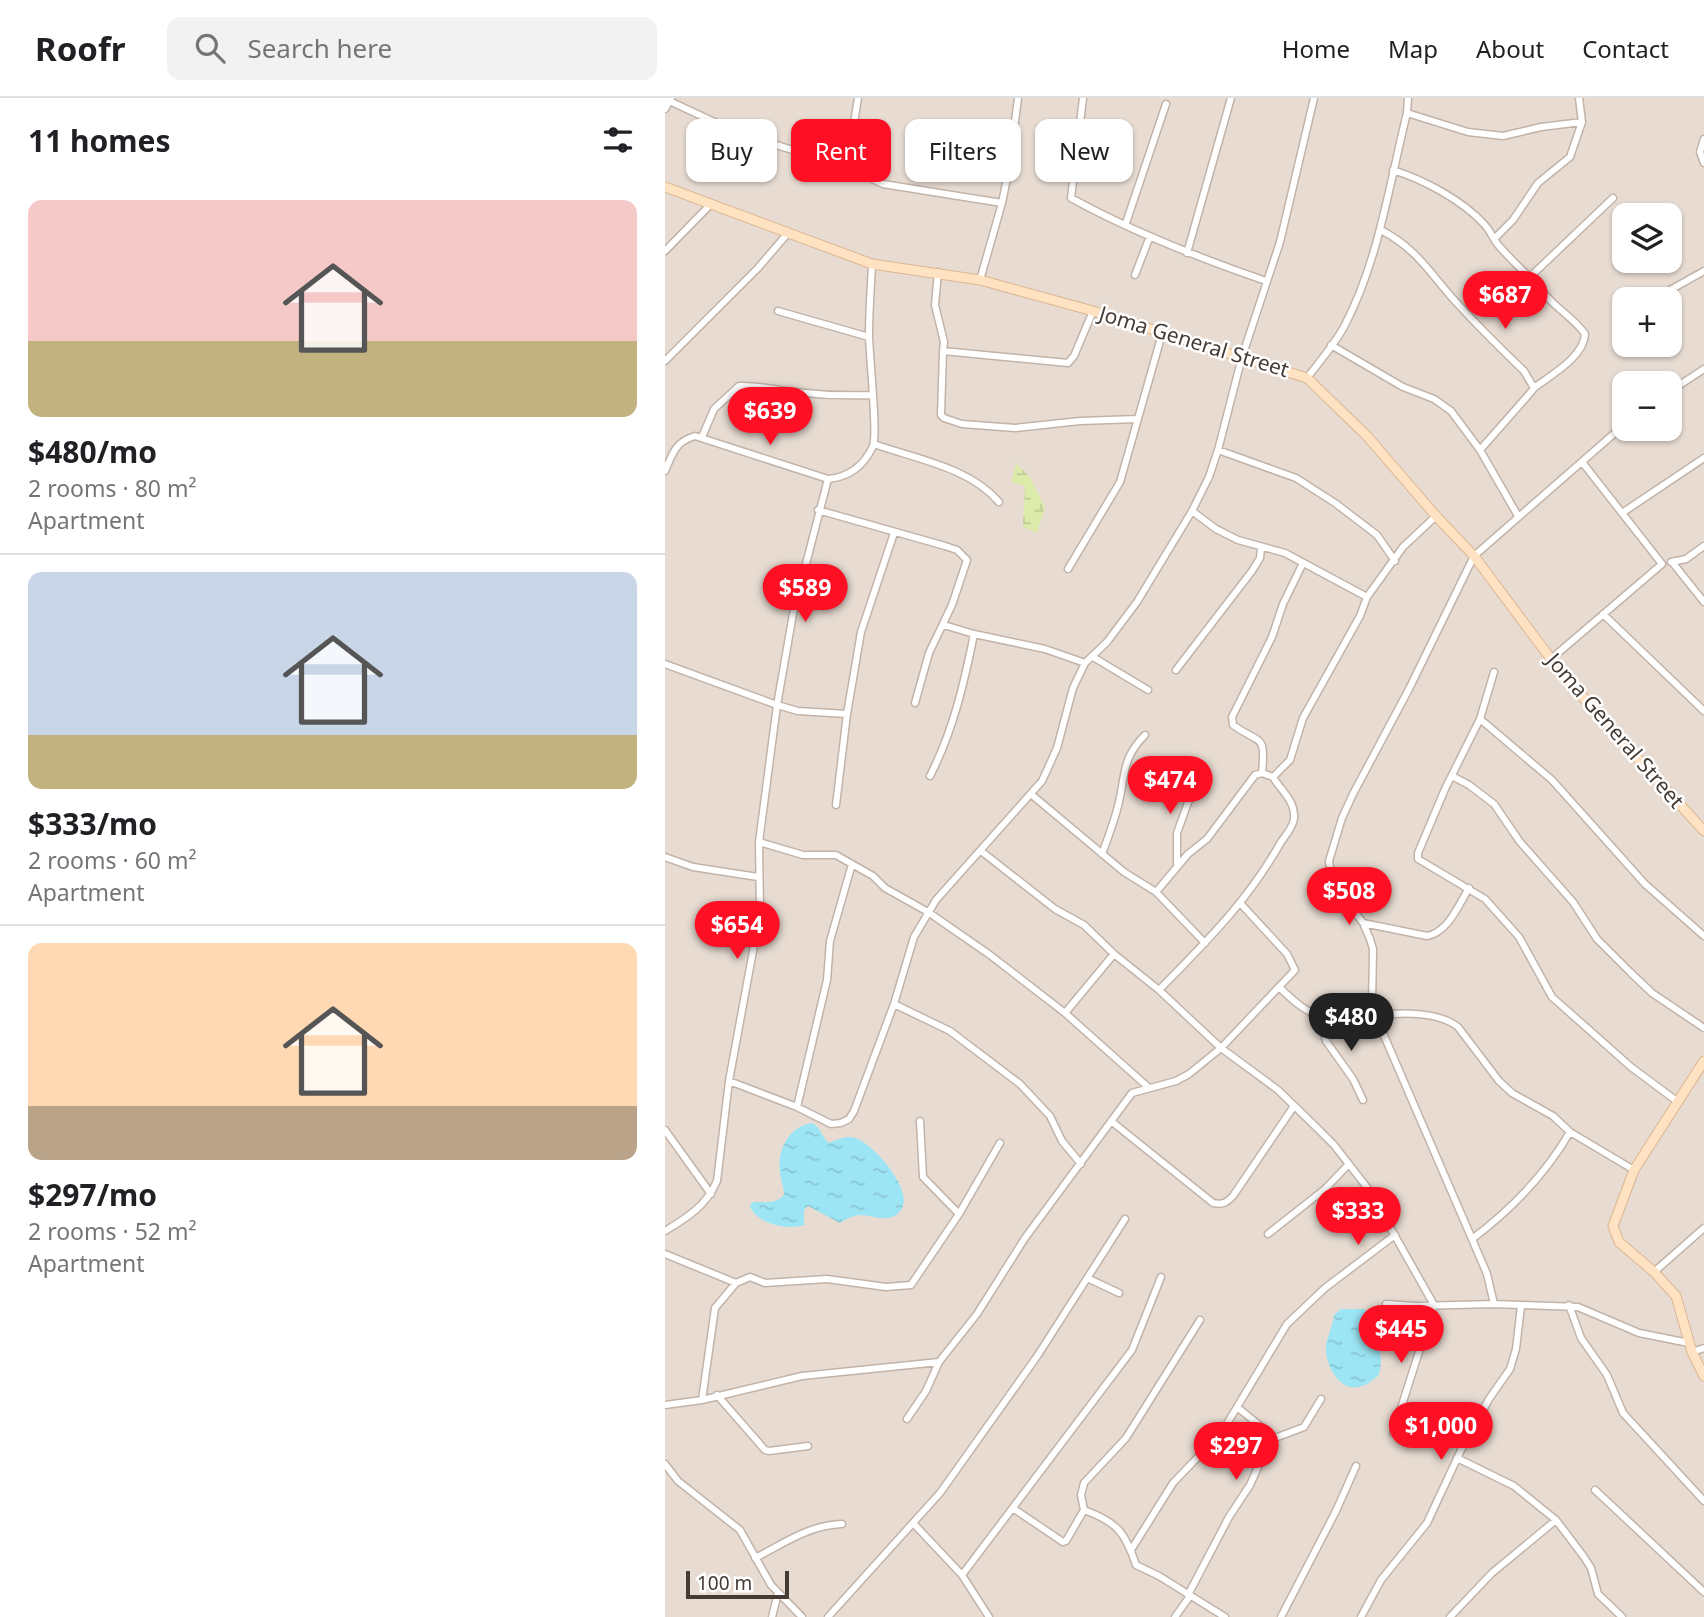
<!DOCTYPE html>
<html lang="en">
<head>
<meta charset="utf-8">
<style>
  :root { --surface:#fff; --page:#f2f2f2; --text:#202124; --muted:#757577; --line:#e0e0e0; --accent:#ff0f23 }
  body { margin:0; font-family:"Noto Sans",sans-serif; background:var(--page); color:var(--text); height:100vh; display:flex; flex-direction:column; font-size:26px; white-space:nowrap }
  * { box-sizing:border-box; margin:0 }
  p { font-size:23px; color:var(--muted) }
  .icon { flex:none; width:38px; height:38px; fill:none; stroke:currentColor; stroke-width:2; stroke-linecap:round; stroke-linejoin:round }
  .map { position:relative; flex:1; overflow:hidden }
  .side { display:flex; flex-direction:column; background:var(--surface); width:665px }
  .side>* { flex:none }
  .banner { position:absolute; left:21px; top:21px; width:665px; height:63px; display:flex; gap:14px }
  .buttons { position:absolute; left:947px; top:105px; display:grid; gap:14px }
  .buttons a { display:grid; place-items:center; width:70px; height:70px; border-radius:14px; background:var(--surface); box-shadow:0 2px 5px #0004; font-size:35px }
  .scale { position:absolute; left:21px; bottom:18px; width:103px; box-sizing:border-box; padding-left:7px; border:4px solid #463a34; border-top:0; font-size:19px; line-height:24px; white-space:nowrap; color:#463a34; -webkit-text-stroke:5px #fff; paint-order:stroke }
  .price { position:absolute; translate:-50% -60px; padding:0 16px; border-radius:24px; background:var(--accent); color:#fff; font-size:23px; line-height:46px; filter:drop-shadow(0 2px 4px #0008) }
  .price::after { content:''; position:absolute; left:50%; top:42px; width:21px; height:16px; margin-left:-10px; background:inherit; clip-path:polygon(0 0,100% 0,50% 100%) }
  .price.active { background:#222; color:#fff }
  ul { padding:0; list-style:none }
  li { display:grid; align-content:center; gap:14px; height:371px; padding:0 28px }
  li+li { border-top:2px solid var(--line) }
  li span { display:grid; place-items:center; height:217px; border-radius:14px; color:#555 }
  li>.icon { margin-inline-start:auto }
  span .icon { width:126px; height:126px; fill:#fffc; stroke-width:1 }
  li b { font-size:30px }
  h2 { display:flex; justify-content:space-between; align-items:center; height:84px; padding:0 28px; font-size:30px }
  .tag { padding:0 24px; border-radius:14px; background:var(--surface); box-shadow:0 2px 5px #0004; font-size:24px; line-height:63px }
  .tag.active { background:var(--accent); color:#fff }
  header { display:flex; align-items:center; gap:42px; box-sizing:border-box; height:98px; padding:0 35px; background:var(--surface); border-bottom:2px solid var(--line) }
  header strong { font-size:33px }
  nav { display:flex; gap:38px; margin-inline-start:auto; font-size:24px }
  .search { width:490px; height:63px; background:var(--page); display:flex; align-items:center; gap:18px; box-sizing:border-box; padding:0 24px; border-radius:14px; color:var(--muted); font-size:26px }
  main { display:flex; flex:1; min-height:0 }
  .map>svg:first-child { display:block }
  .residential { fill:#e8dcd2; fill-rule:evenodd }
  .wetland { fill:url(#wetland-marsh) }
  .water { fill:url(#water-ripples) }
  .lines { fill:none; stroke-linecap:round; stroke-linejoin:round }
  .street-casing { stroke:#c2b3a9; stroke-width:9 }
  .secondary-casing { stroke:#dab693; stroke-width:11 }
  .street { stroke:#fff; stroke-width:6 }
  .secondary { stroke:#ffe2c2; stroke-width:9 }
  .labels { text-anchor:middle; stroke-width:5; stroke-linejoin:round; paint-order:stroke }
  .street-label { font-size:21px; fill:#463a34; stroke:#fff }
</style>
</head>
<body>
<header>
<strong>Roofr</strong>
<div class="search"><svg class="icon" aria-label="search" viewBox="0 0 24 24"><circle cx="10" cy="10" r="6"/><path d="M15 15l6 6"/></svg>Search here</div>
<nav><a>Home</a><a>Map</a><a>About</a><a>Contact</a></nav>
</header>
<main>
<section class="side">
<h2>11 homes<svg class="icon" aria-label="filters" viewBox="0 0 24 24"><path d="M4 7h16M4 17h16"/><circle cx="9" cy="7" r="2"/><circle cx="15" cy="17" r="2"/></svg></h2>
<ul>
<li><span style="background:linear-gradient(#f6c9c9 65%,#c2b280 0)"><svg class="icon" aria-label="home" viewBox="0 0 24 24"><path d="M3 11l9-7 9 7M6 9v11h12V9"/></svg></span><div><b>$480/mo</b><p>2 rooms · 80 m²</p><p>Apartment</p></div></li>
<li><span style="background:linear-gradient(#c9d6e8 75%,#c2b280 0)"><svg class="icon" aria-label="home" viewBox="0 0 24 24"><path d="M3 11l9-7 9 7M6 9v11h12V9"/></svg></span><div><b>$333/mo</b><p>2 rooms · 60 m²</p><p>Apartment</p></div></li>
<li><span style="background:linear-gradient(#ffd9b3 75%,#b9a48a 0)"><svg class="icon" aria-label="home" viewBox="0 0 24 24"><path d="M3 11l9-7 9 7M6 9v11h12V9"/></svg></span><div><b>$297/mo</b><p>2 rooms · 52 m²</p><p>Apartment</p></div></li>
</ul>
</section>
<div class="map">
<svg width="1039" height="1519" viewBox="0 0 1039 1519">
  <defs>
    <pattern id="wetland-marsh" width="20" height="14" patternUnits="userSpaceOnUse" patternTransform="scale(1.75)"><rect width="20" height="14" fill="#dceaaa"/><path d="M1 5h8M5 5V1M11 12h8M15 12V8" fill="none" stroke="#bec993"/></pattern>
    <pattern id="water-ripples" width="26" height="14" patternUnits="userSpaceOnUse" patternTransform="scale(1.75)"><rect width="26" height="14" fill="#9ce5f4"/><path d="M2 4q2-2 4 0t4 0M15 11q2-2 4 0t4 0" fill="none" stroke="#88c5d2"/></pattern>
  </defs>
  <rect width="100%" height="100%" fill="#f3ebe4"/>
  <path class="residential" d="M0,0H1039V1519H0ZM959,117H1004V163H959ZM959,201H1004V247H959ZM959,285H1004V331H959Z"/>
  <path class="wetland" d="M351,365L365,379L380,409L372,435L358,429L360,388L346,384Z"/>
  <path class="water" d="M147,1025C157,1030 156,1039 164,1045C172,1042 181,1037 190,1040C208,1045 250,1093 236,1112C224,1127 210,1117 195,1117C188,1117 182,1121 175,1125L143,1108L139,1112V1127C123,1133 90,1125 85,1108L88,1104C100,1104 111,1106 119,1097C119,1090 116,1083 115,1075C112,1052 123,1029 147,1025Z
    M676,1211H699L715,1231C710,1249 721,1257 713,1278C707,1282 701,1288 693,1289C674,1293 660,1266 661,1250C661,1241 668,1228 669,1217Z"/>
  <g class="lines">
    <defs>
      <path id="street" d="M418,0L406,100C468,134 534,160 601,183
        M0,1L73,35L182,69L218,86L337,105
        M0,11L6,0
        M742,15L803,34L838,38L876,29L917,24
        M1039,41L1035,54L1039,65
        M182,69L193,0
        M728,72C759,82 797,102 819,126C825,132 828,141 834,148C848,164 864,178 878,194C890,210 909,220 920,236C919,259 886,277 869,290
        M461,125L501,6
        M716,132C752,151 764,174 790,203C812,227 836,251 859,273L869,290L866,294L815,352
        M829,141L848,122L873,85L905,59L917,24L914,0
        M0,153L46,106
        M522,155L566,0
        M207,166C206,189 204,212 204,236C204,256 213,336 208,348C199,368 184,379 163,381L128,516L112,607L94,744L138,757H171L208,778L220,790L263,814L325,857L400,915L483,989
        M273,174L270,207L279,244L278,253L403,265L409,258L428,213
        M470,177L485,138
        M866,178L948,100
        M315,182L337,105L344,70L353,0
        M989,201L1039,173
        M113,213L204,239
        M666,247L738,289L769,301L786,313L815,352L853,418
        M278,253L276,317L279,320L297,326L350,330L415,323L472,321
        M0,263L93,170L123,135
        M642,280C655,263 670,246 680,227C714,161 724,87 742,15L743,0
        M1004,294L1039,271
        M959,327L809,458L744,591L688,696L677,720L664,763L666,775L675,794L698,825L705,841L708,851L707,907L711,919L807,1141L822,1176L829,1206L913,1209L974,1235L1024,1245
        M37,339L49,311L74,288C94,287 110,292 129,294C155,297 180,298 207,297
        M209,346C251,361 304,369 334,404
        M553,352L631,380L670,405L712,437L730,463
        M0,373C8,355 10,344 30,338L163,381
        M153,412L280,448L292,452L302,462L287,507L264,555L250,605
        M527,413L551,431L573,442L620,455L702,499
        M957,415L1039,360
        M1006,464L1021,461L1039,448
        M1007,464L1039,504
        M403,471L455,384L497,236
        M938,516L1039,613
        M279,527L309,536L380,551L420,565
        M428,559L483,592
        M886,561L997,466L917,364
        M0,566L112,607L133,613L182,616
        M511,572L587,473L595,460L596,450
        M829,574L815,621L780,691L753,755V761L820,801L854,839L887,899L966,969L1013,1004
        M815,621L887,682L980,786L1039,838
        M597,675C601,634 595,647 568,627L567,619L607,539L618,506L638,465
        M265,678C288,633 299,586 309,536
        M787,678L804,687L829,706L855,744L908,804L932,841L965,874L987,895L1039,930
        M367,697L459,774L491,794L540,845
        M171,707L182,616L196,534L229,435
        M316,753L390,811L419,827L449,856L494,892L556,950L613,992L651,1029L669,1047L704,1092L769,1207L728,1335
        M437,756C443,740 449,724 453,708C461,677 456,661 480,637
        M0,759L28,769L93,779
        M512,766V735L534,674
        M491,794L523,756L542,741L590,677L597,675L608,679L625,662L638,620L695,518L702,499L738,449L771,418
        M698,825L762,838C783,835 794,806 804,790
        M614,889C652,926 657,921 707,907
        M494,892C541,844 583,803 616,744C621,737 628,729 629,721C631,703 616,693 608,679
        M229,906L285,933L355,986L385,1018L397,1043L416,1066
        M400,915L449,856
        M654,917L661,943L688,981L698,1002
        M711,919C734,913 774,914 793,929L834,983L847,995L888,1018L905,1034L969,1072
        M64,983L132,1009L166,1026L176,1025L184,1021L189,1013L229,906L249,839L271,802L377,683L392,650L408,590L420,565L442,544L472,504L527,413L544,379L553,352L577,259L615,144L649,0
        M132,1009L162,882L165,843L187,766
        M255,1023L258,1079L294,1116
        M446,1023L548,1105C558,1107 561,1105 568,1098L629,1008
        M0,1032L46,1096
        M0,1133C23,1119 41,1108 52,1083L64,983L95,815L94,744
        M603,1136L660,1091L683,1067
        M807,1141C847,1111 880,1077 905,1034
        M0,1156L71,1185L85,1179L100,1185L162,1181L221,1189L246,1187L294,1116L335,1045
        M989,1174L1039,1130
        M422,1180L454,1195
        M721,1206L751,1208L829,1206
        M904,1207L916,1240L942,1277L958,1315L1039,1403
        M535,1222L461,1340L419,1385L416,1397L419,1412C452,1424 460,1434 471,1467L494,1478L560,1519
        M1027,1254L1039,1250
        M52,1297L100,1352L104,1353L143,1348
        M37,1302L50,1210L71,1185
        M0,1307L37,1302L137,1278L274,1264L312,1216L360,1140L467,995L511,983L524,976L556,950L630,872L622,856L576,806
        M572,1309L610,1340
        M242,1321L261,1293L274,1264
        M792,1360L849,1388L891,1422L919,1459L926,1470L933,1496L957,1519
        M0,1366L13,1383L75,1432L106,1487L137,1519
        M930,1392L1039,1494
        M349,1411L398,1444L401,1443L419,1412
        M248,1425L297,1477L324,1519
        M466,1452L508,1385L557,1334L622,1226L660,1190L730,1137
        M90,1460C118,1446 144,1427 177,1426
        M297,1477L467,1252L496,1179
        M523,1497L564,1419L585,1387L602,1349L610,1340L639,1329L656,1301
        M107,1519L113,1495
        M163,1519L275,1395L373,1257L460,1121
        M510,1519L525,1498
        M616,1519L671,1413L691,1368
        M696,1519L716,1482L762,1425L797,1350L824,1301L845,1271L851,1251L856,1208
        M785,1519L827,1475L891,1422"/>
      <path id="secondary" d="M0,89L207,166L315,182L428,213L642,280L702,338L771,418L809,458L886,561L933,617L1039,733
        M1039,963L969,1072L948,1128L954,1144L989,1174L1011,1198L1027,1254L1039,1278"/>
    </defs>
    <use href="#street" class="street-casing"/>
    <use href="#secondary" class="secondary-casing"/>
    <use href="#street" class="street"/>
    <use href="#secondary" class="secondary"/>
  </g>
  <g class="labels">
    <g class="street-label">
      <text transform="translate(529 244) rotate(17)" y="7">Joma General Street</text>
      <text transform="translate(950 633) rotate(49)" y="7">Joma General Street</text>
    </g>
  </g>
</svg>
<div class="buttons">
<a><svg class="icon" aria-label="layers" viewBox="0 0 24 24"><path d="M12 4l9 5-9 5-9-5zM3 14l9 5 9-5"/></svg></a>
<a>+</a>
<a>−</a>
</div>
<div class="scale">100 m</div>
<b class="price" style="left:840px;top:233px">$687</b>
<b class="price" style="left:105px;top:349px">$639</b>
<b class="price" style="left:140px;top:526px">$589</b>
<b class="price" style="left:505px;top:718px">$474</b>
<b class="price" style="left:684px;top:829px">$508</b>
<b class="price" style="left:72px;top:863px">$654</b>
<b class="price active" style="left:686px;top:955px">$480</b>
<b class="price" style="left:693px;top:1149px">$333</b>
<b class="price" style="left:736px;top:1267px">$445</b>
<b class="price" style="left:776px;top:1364px">$1,000</b>
<b class="price" style="left:571px;top:1384px">$297</b>
<div class="banner">
<a class="tag">Buy</a>
<a class="tag active">Rent</a>
<a class="tag">Filters</a>
<a class="tag">New</a>
</div>
</div>
</main>
</body>
</html>
